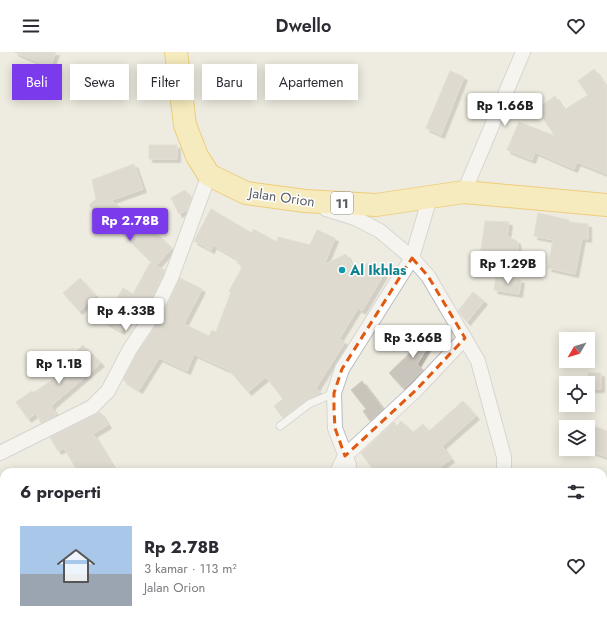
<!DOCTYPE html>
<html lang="id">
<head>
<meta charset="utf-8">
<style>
  :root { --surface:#fff; --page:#f7f7f7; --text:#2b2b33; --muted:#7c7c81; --line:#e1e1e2; --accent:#7c3aed }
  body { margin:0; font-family:Jost,sans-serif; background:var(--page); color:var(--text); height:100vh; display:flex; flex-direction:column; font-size:15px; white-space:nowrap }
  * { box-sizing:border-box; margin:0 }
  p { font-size:13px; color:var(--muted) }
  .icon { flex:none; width:22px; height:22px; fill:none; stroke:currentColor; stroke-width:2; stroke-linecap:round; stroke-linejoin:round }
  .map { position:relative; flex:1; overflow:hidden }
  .sheet { position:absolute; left:0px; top:416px; width:607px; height:156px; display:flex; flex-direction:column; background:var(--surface); border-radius:12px 12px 0 0; box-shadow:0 2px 10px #0003 }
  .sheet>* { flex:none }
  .banner { position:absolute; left:12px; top:12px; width:400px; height:36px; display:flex; gap:8px }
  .needle { width:26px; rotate:232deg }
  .buttons { position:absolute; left:559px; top:280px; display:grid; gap:8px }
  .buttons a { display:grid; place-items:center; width:36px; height:36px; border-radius:0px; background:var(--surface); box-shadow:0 2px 10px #0003; font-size:20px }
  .price { position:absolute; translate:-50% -34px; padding:0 9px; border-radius:4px; background:#fff; color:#222; font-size:13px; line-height:26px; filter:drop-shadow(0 1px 2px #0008) }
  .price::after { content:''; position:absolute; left:50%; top:24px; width:12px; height:9px; margin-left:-6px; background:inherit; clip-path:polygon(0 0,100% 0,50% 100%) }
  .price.active { background:var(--accent); color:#fff }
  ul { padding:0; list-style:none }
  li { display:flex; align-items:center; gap:12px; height:100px; padding:0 20px }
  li+li { border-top:1px solid var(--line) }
  li span { display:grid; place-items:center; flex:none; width:112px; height:80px; border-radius:0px; color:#555 }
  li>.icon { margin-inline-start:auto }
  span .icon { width:48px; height:48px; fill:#fffc; stroke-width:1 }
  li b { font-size:17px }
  h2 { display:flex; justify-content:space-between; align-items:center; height:48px; padding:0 20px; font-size:17px }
  .chip { padding:0 14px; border-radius:0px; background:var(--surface); box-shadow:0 2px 10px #0003; font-size:14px; line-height:36px }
  .chip.active { background:var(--accent); color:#fff }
  header { display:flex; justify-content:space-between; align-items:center; height:52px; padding:0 20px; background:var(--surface); font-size:18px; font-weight:600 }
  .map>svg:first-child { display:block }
  .building { fill:#c9c5bd; stroke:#d3cdbe; filter:url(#shadow) }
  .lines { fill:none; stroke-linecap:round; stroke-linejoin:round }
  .service-casing { stroke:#b8bbc1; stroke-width:9 }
  .minor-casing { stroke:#b8bbc1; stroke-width:16 }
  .trunk-casing { stroke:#eea900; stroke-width:24 }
  .service { stroke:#fff; stroke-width:7 }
  .minor { stroke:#fff; stroke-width:14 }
  .trunk { stroke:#ffea95; stroke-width:22 }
  .marked { fill:none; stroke:#e15910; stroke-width:3; stroke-dasharray:8 5; stroke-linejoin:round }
  .culture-dot { fill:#0f9aa8; stroke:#fff; stroke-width:1.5 }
  .labels { text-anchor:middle; stroke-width:3; stroke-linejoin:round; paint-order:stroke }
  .shield { fill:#fff; stroke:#8b8e92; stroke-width:1 }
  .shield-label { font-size:13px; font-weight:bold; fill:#595d63 }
  .street-label { font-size:14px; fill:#595d63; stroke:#fff }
  .culture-label { font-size:14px; font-weight:bold; fill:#0d838f; stroke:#fff; text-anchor:start }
</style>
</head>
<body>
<header><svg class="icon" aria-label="menu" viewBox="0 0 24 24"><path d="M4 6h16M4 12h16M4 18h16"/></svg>Dwello<svg class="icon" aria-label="heart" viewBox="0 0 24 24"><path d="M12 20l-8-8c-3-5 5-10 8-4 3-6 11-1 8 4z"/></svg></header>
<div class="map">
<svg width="607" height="572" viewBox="0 0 607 572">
  <defs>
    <filter id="shadow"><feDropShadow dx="3.5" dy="3.5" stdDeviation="0" flood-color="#0004"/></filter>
  </defs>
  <rect width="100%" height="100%" fill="#eeebe0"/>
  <path class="building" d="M14,0H56L50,15Z
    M594,17L607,36V122L577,110L574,117L535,100L532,108L507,98L519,70L555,84L537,57L555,44L564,58L588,43L578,29Z
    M450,19L464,25L441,83L426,76Z
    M149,93H177V107H149Z
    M134,112L143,137L112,148L131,168L138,164L172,196L156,214L165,218L147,257L141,265L132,259L121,279L104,269L123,236L133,242L150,211L153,212L143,202L145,199L142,201L105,164L101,167L89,153L96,147L92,128Z
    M185,138L191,148L187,158L179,162L171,146Z
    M211,157L252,181L253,177L277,190L278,185L310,193L317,178L335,186L324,213L346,202L358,226L367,211L384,222L362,259L358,256L339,287L345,290L316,336L320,341L306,348L283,366L274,354L283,347L266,325L248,340L229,318L194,302L187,319L159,306L139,338L123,328L137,301L162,265L180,226L202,237L184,272L209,284L212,278L216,280L231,240L229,239L243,214L237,211L239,208L213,193L211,198L194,189Z
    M538,161L569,168V170L588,172V187L582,186L575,222L548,216L553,188L534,184Z
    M485,169L509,170L507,184L517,189L519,203L481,198Z
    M496,224L521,228L519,242L494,238Z
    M80,226L96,244L79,259L63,241Z
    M473,240L484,249L467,270L458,259Z
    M424,273L436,281L417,312L423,318L404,337L389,321L415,296L411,294Z
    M83,293L101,311L51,354L56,363L41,371L36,361L28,367L16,350L32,339L33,341L55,326L52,323Z
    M588,321H601V337H588Z
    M362,329L383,357L370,369L363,359L366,357L351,338Z
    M463,349L476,364L442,394L451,407L433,420H375L361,401L394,370L397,374L401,369L413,380L423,372L429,379Z
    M100,360L108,373L93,382L116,420H78L64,396L58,399L50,385Z
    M593,374L607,379V405L590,399Z"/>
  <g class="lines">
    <defs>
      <path id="service" d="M280,374L309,352L334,341
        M564,568V572"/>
      <path id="minor" d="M464,140L523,0
        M326,157L355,166L380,179L412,206L428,224L478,309L504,405V420
        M0,401L92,355L108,339L130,297L154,261L171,226L209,123
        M337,420L345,404L416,338L465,286
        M347,420L349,413L335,376L334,341L342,317L412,206L430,145
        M603,456L607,454
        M267,572L270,568
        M472,572L473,568"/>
      <path id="trunk" d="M176,0L185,73L197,104L209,123L246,141L305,149L376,153L464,140L607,153"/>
    </defs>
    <use href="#service" class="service-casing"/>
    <use href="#minor" class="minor-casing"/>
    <use href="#trunk" class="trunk-casing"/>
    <use href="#service" class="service"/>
    <use href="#minor" class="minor"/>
    <use href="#trunk" class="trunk"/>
  </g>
  <path d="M0 0H607V572H0ZM412,206L428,224L465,286L416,338L345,404L335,376L334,357V341L342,317Z" fill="#eeebe0" fill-opacity=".55" fill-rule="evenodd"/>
  <path class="marked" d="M412,206L428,224L465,286L416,338L345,404L335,376L334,357V341L342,317Z"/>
  <circle class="culture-dot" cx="342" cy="218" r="4"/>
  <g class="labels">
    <rect class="shield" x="331" y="140" width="22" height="22" rx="3"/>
    <g class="shield-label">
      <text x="342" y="156">11</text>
    </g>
    <g class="street-label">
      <text transform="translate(282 145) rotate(8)" y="5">Jalan Orion</text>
    </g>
    <g class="culture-label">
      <text x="350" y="223">Al Ikhlas</text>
    </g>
  </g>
</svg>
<div class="buttons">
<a><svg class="needle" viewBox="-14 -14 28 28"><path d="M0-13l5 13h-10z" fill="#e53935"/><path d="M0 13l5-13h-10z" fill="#7c7c81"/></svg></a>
<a><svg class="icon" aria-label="locate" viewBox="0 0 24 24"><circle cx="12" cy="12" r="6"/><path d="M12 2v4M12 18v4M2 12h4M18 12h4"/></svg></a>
<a><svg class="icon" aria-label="layers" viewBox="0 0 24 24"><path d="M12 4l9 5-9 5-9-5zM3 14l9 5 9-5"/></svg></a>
</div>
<b class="price" style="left:505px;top:75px">Rp 1.66B</b>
<b class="price active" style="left:130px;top:190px">Rp 2.78B</b>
<b class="price" style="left:508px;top:233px">Rp 1.29B</b>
<b class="price" style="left:126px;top:280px">Rp 4.33B</b>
<b class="price" style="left:413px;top:307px">Rp 3.66B</b>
<b class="price" style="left:59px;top:333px">Rp 1.1B</b>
<div class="banner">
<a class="chip active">Beli</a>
<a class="chip">Sewa</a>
<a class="chip">Filter</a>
<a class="chip">Baru</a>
<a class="chip">Apartemen</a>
</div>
<section class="sheet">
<h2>6 properti<svg class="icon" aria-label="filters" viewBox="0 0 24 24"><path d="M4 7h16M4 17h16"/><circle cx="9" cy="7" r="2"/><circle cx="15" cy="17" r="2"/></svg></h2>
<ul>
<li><span style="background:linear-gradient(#a9c7e8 60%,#9aa5b1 0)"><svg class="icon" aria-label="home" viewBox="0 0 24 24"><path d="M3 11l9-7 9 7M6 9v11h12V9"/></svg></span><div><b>Rp 2.78B</b><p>3 kamar · 113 m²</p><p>Jalan Orion</p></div><svg class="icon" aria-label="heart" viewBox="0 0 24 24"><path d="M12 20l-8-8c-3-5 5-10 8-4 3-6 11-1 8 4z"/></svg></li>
</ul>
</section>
</div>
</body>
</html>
